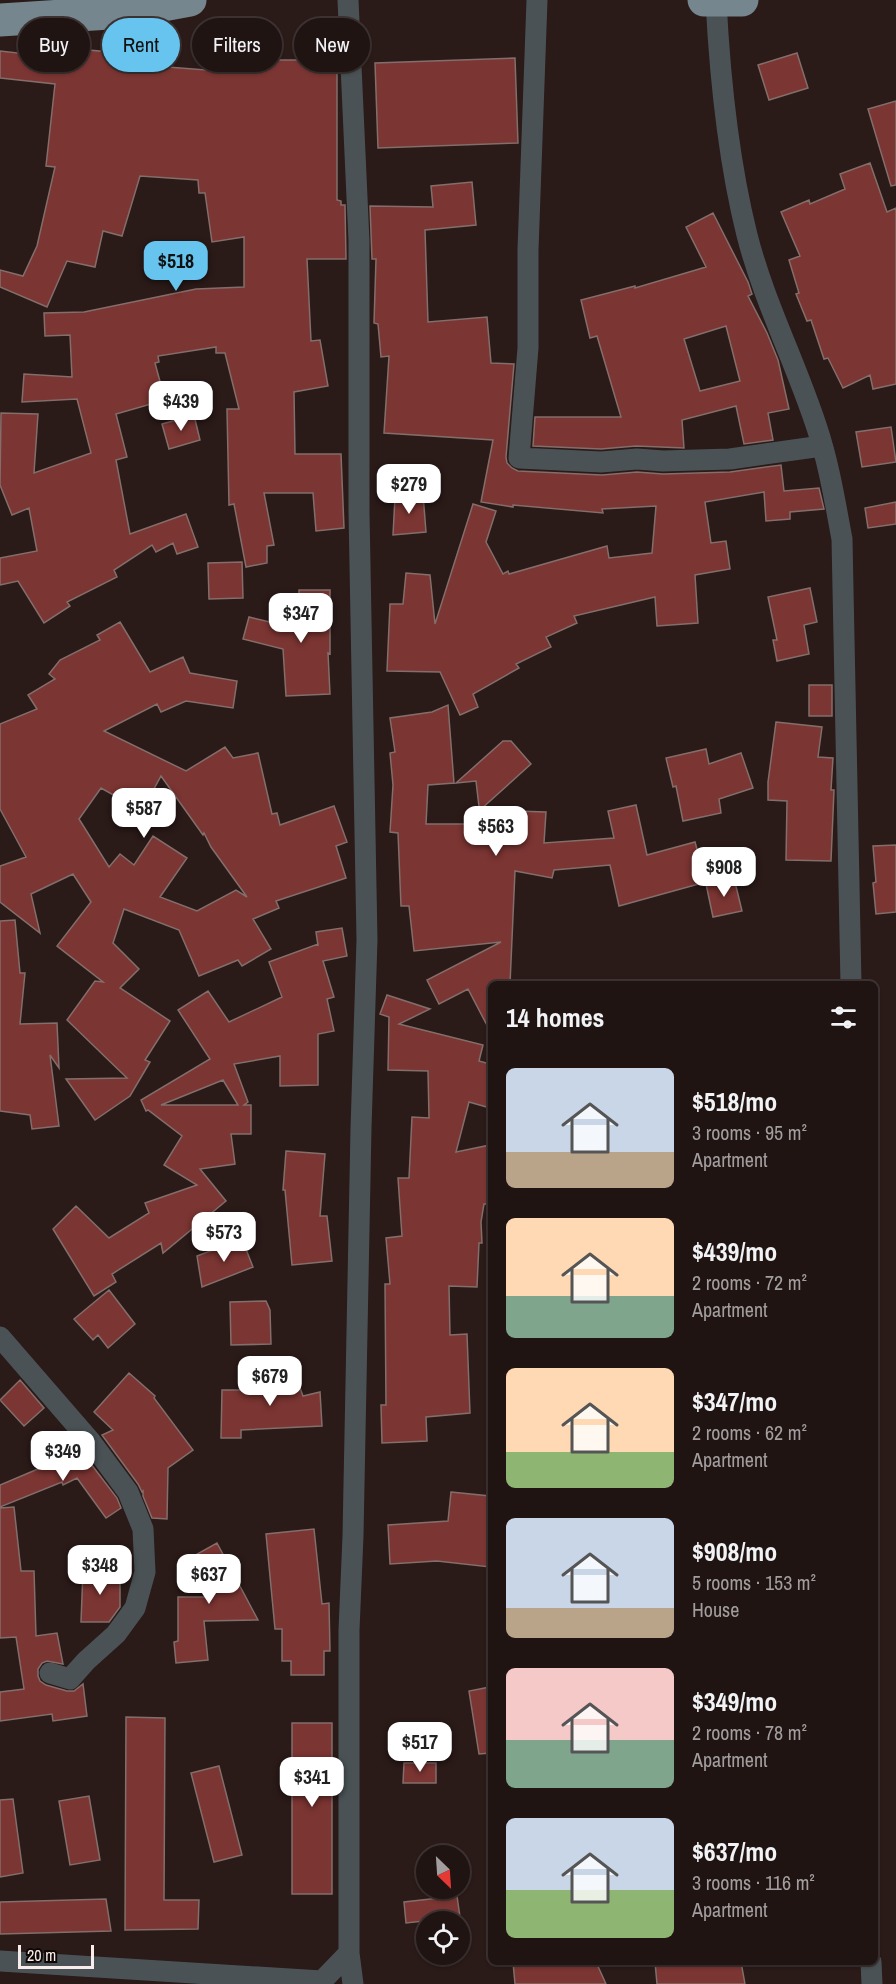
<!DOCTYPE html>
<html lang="en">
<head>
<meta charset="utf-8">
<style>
  :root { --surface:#201412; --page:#2d2120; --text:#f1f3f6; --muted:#a29e9f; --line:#3d3332; --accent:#66c4ef }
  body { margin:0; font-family:"Archivo Narrow",sans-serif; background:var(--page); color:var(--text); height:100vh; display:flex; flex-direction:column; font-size:22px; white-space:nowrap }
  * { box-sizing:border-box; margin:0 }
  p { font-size:20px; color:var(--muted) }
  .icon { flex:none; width:33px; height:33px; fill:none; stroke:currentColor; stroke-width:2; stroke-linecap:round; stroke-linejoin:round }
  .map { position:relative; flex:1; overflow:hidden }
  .side { position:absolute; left:488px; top:981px; width:390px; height:984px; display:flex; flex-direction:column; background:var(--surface); border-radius:9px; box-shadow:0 2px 4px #0004,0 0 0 2px var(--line) }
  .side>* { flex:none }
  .guide { position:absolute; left:18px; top:18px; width:380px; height:54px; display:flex; gap:12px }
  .needle { width:39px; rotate:155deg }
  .controls { position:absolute; left:416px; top:1845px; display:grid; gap:12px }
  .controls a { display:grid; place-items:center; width:54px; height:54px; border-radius:50%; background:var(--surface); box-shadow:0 2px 4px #0004,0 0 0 2px var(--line); font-size:30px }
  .scale { position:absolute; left:18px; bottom:15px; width:76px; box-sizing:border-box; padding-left:6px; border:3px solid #f9edeb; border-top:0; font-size:16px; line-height:21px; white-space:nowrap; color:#f9edeb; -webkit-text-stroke:4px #0e0706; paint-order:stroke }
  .price { position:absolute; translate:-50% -51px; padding:0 14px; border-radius:12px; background:#fff; color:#222; font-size:20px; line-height:39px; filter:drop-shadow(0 2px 3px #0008) }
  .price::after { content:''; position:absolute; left:50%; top:36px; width:18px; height:14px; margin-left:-9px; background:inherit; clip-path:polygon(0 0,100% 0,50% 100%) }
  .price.active { background:var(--accent); color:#111 }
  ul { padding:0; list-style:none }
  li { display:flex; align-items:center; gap:18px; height:150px; padding:0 18px }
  li span { display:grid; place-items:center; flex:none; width:168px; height:120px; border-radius:9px; color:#555 }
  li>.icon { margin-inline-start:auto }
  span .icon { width:72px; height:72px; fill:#fffc; stroke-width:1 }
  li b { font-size:26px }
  h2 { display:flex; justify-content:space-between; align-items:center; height:72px; padding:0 18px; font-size:26px }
  .pill { padding:0 21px; border-radius:27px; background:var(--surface); box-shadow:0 2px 4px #0004,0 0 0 2px var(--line); font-size:21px; line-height:54px }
  .pill.active { background:var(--accent); color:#111 }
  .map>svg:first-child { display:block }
  .building { fill:#7b3532; stroke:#836e6b; stroke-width:1.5; fill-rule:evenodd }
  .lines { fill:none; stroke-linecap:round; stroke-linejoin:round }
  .minor { stroke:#4a5256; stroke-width:21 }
  .primary { stroke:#75868e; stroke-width:33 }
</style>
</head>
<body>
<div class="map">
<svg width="896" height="1984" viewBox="0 0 896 1984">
  <rect width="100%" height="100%" fill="#2a1a18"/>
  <path class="building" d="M228,29L230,60H337V200L341,201V205H345L346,259H307L311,341L320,340L328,386L294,392L295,454H341L344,528L316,531L313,493H264L274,545L267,546V563L246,567L234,504L229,505L227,409H239L225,353H216V347L158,356L159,362L155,363L165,400L116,414L127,457L116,460L130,534L186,514L198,547L177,554L173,543L156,552L152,545L114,570L117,577L67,602L70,606L44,623L18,581L0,585V558L37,551L29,508L12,515L0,485L1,413L38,414L34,473L91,453L77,399L22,402L24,374L72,377L70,335L45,336L44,313L84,312L196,289L244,287V237L212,242L205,193H199L198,180L140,176L122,236L103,231L95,267L67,261L47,307L0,287V270L23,276L37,246L55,167L46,166L55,84L0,78V51L35,55L36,44L60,47V43L90,46L89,50L130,54L129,64L206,70L203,30Z
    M797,53L808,88L769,100L758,65Z
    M515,58L518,143L378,148L375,63Z
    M896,101V185L891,186L868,109Z
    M870,163L887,212L896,208V384L873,389L870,375L843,388L828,358L824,359L811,320L807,321L796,294L799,293L789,260L800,256L781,212L809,200L810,204L845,189L840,174Z
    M472,182L476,225L425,230L428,322L487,317L491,363L514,364L506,457L507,463L512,468L518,471L602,475L637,472L663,474L730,472L781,465L784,491L819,488L824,509L790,512V519L766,521L764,492L705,502L711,543L726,541L730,569L695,575L698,623L657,626L655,597L574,616L577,623L546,637L551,647L516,664L519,668L473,694L478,707L460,715L440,672L387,671L390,604H403L406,573L430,575L435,624L473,504L496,511L486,542L503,574L508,571L509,574L607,546L609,558L652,553L656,506L602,509L603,513L513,505V507L481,502L493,440L384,433L389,356L381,357L378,324L374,323L376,259H372L370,206L433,207L431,186Z
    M713,213L748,282L752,294L748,296L767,333L778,360L789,409L768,413L773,440L744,444L736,406L682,420L684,448L636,446L601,449L533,446L535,417H621L597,336L590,338L581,300L635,286V288L706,267L686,227ZM726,326L740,381L700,391L684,339Z
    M194,415L200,440L169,449L162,424Z
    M891,427L896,462L862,467L856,432Z
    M423,494L426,532L393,535L395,497Z
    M896,502V524L868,528L865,508Z
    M242,562L243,598L209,599L208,563Z
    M810,588L817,622L804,625L809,654L777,661L773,640H777L768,597Z
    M299,590H330V654L328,653L330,694L286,696L283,649L243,639L249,617L299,629Z
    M120,622L150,672L183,657L190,673L237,681L233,708L186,701L161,712L157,704L104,731L186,771L225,747L233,758L258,753L272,814L277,813L280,825L334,806L347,842L336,846L346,878L276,901L279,908L253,919L271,949L242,966L238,960L199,976L179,930L124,909L113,943L139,969L120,988L170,1021L145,1060L150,1062L130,1096L95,1120L66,1079L127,1078L67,1020L95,981L103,982L57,946L91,902L73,874L31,894L40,933L0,902V866L26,857L0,809V724L37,709L28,695L55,679L49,674L60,660L100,640L97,635ZM161,776L203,835L204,833L211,847L247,897L236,890L197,911L160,897L187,858L153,836L134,865L120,854L109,867L79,819L101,788L142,811Z
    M809,685H832V716H809Z
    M448,705L454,783L428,785L426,824H481L476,781L456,783L503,741H511L531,764L480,810L546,812L544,843L614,838L608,811L636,805L647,855L695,842L706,882L619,906L610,865L554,870L552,878L515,871L510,984H490V1031L468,989L439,1004L427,980L501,942L414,951L409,906H401L398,833L390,832L393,785L390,753L395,752L390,718L432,712Z
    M776,722L822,727L818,757L833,758L831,790H834L831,861L786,860L787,801L768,800V782Z
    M706,749L709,764L741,753L753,788L719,799L721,813L683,821L676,786L673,787L666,758Z
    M896,845V912L876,914L873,883L876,882L873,846Z
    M734,878L742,911L713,917L706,884Z
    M15,920L20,973H25L20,1024L57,1023L59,1068L50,1055L59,1126L32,1129L30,1115L0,1111V921Z
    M342,928L347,956L323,961L334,997L327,999L334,1031L318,1034V1085L280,1086V1056L234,1064L248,1102L244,1105H251V1134H231L235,1164L200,1169L226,1201L163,1253L161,1243L112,1274L116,1282L94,1296L53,1229L76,1206L109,1238L149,1213L145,1203L197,1185L164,1165L182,1136L148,1110L146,1111L141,1100L210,1059L178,1010L208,991L229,1022L282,997L269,962L318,944V946L316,932ZM223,1080L238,1105H161Z
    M387,995L430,1009L399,1024L483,1045L479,1061L490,1064V1108L469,1102L456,1152L490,1145V1204H484L481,1222L482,1243H479L477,1287L449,1286L450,1335L467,1334L470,1413L426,1417L427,1441L382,1443L381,1405H386L385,1284H390L386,1238L402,1236L398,1178H409L412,1117L429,1118L428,1071L388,1070L389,1017L380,1014Z
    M286,1151L325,1154L320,1216H327L332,1261L292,1265L285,1190H283Z
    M242,1239L253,1267L202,1287L197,1256Z
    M109,1290L135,1324L108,1348L98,1335L93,1340L74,1319Z
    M266,1301L270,1310L271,1344L231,1345L230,1302Z
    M293,1369L303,1396L320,1392L322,1426L241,1430V1438H221L222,1390H268L267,1370Z
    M129,1373L155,1396L154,1398L193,1450L168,1468L167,1519L152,1518L143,1496V1491L142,1492L138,1484L102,1435L113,1430L94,1412Z
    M20,1380L44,1408L24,1426L0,1400Z
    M78,1447L117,1498L121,1508L106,1518L77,1478L63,1485L62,1482L0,1507V1485L52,1463L51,1460Z
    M451,1492L490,1496V1567L437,1561L390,1564L388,1525L448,1521Z
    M14,1507L21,1571H34L36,1636L57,1633L63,1664L47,1661L42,1663L38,1669V1676L40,1681L46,1685L67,1691H74L83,1684L87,1716L53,1721L52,1714L0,1721V1692L24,1689L16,1637L0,1638V1508Z
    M314,1529L322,1604L329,1603L330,1651H324V1675H291V1661H282V1629H275L266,1534Z
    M217,1543L258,1620L204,1621L208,1660L176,1663L174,1642L178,1641V1597H210L190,1558Z
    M83,1570L120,1571V1607L109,1622H81Z
    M490,1687V1753L479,1754L469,1691Z
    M126,1717L165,1718L164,1900H199L198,1929L125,1930Z
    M292,1723H332V1894H292Z
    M404,1763H436V1783H403Z
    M219,1766L242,1855L214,1862L191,1773Z
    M89,1796L100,1860L70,1865L59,1801Z
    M13,1799L23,1873L0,1877V1800Z
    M457,1896L460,1917L406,1923L404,1902Z
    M106,1899L111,1931L0,1934V1902Z
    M513,1962H596L606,1984H515Z
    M655,1962H741L745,1984H657Z"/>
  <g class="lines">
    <path class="minor" d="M348,0L359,241V512L367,940L361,1128L353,1536L349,1630V1953L353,1984
      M537,0L528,250V348L519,458L601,462L637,459L663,461L730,459L822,446
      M716,1C720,79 728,159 747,235C764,302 796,363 817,428C829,464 835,502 842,539L851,984
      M0,1337L91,1442L128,1492L143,1529L145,1572L135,1608L116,1634L86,1661L70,1679L50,1673
      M0,1961L322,1981L349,1953
      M871,1962L872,1984"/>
    <path class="primary" d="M704,0H742
      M0,20L125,12L190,0"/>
  </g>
</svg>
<div class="controls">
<a><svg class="needle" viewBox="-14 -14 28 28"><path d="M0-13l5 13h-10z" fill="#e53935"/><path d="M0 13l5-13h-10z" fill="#a29e9f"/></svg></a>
<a><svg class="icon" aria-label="locate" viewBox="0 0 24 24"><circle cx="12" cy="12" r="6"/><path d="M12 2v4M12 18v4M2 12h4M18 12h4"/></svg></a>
</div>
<div class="scale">20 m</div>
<b class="price active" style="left:176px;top:292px">$518</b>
<b class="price" style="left:181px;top:432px">$439</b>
<b class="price" style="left:409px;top:515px">$279</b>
<b class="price" style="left:301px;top:644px">$347</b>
<b class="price" style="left:144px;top:839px">$587</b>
<b class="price" style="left:496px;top:857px">$563</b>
<b class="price" style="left:724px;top:898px">$908</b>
<b class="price" style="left:224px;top:1263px">$573</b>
<b class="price" style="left:270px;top:1407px">$679</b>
<b class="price" style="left:63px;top:1482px">$349</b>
<b class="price" style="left:100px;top:1596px">$348</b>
<b class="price" style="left:209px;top:1605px">$637</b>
<b class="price" style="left:420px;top:1773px">$517</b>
<b class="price" style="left:312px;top:1808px">$341</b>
<div class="guide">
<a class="pill">Buy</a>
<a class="pill active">Rent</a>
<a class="pill">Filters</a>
<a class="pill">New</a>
</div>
<section class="side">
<h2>14 homes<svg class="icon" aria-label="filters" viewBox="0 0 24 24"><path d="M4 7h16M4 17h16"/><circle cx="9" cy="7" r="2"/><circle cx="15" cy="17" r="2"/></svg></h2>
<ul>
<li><span style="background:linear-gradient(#c9d6e8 70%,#b9a48a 0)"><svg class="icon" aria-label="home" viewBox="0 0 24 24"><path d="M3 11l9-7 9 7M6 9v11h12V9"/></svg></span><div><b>$518/mo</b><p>3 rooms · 95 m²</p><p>Apartment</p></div></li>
<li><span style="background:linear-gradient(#ffd9b3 65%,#7fa58c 0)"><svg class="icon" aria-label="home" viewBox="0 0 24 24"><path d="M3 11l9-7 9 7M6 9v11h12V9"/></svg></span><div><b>$439/mo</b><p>2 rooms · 72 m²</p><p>Apartment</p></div></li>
<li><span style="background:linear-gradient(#ffd9b3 70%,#8fb573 0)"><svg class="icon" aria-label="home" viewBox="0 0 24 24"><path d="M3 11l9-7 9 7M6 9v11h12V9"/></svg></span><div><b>$347/mo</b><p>2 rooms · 62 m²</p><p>Apartment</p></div></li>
<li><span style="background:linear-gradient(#c9d6e8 75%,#b9a48a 0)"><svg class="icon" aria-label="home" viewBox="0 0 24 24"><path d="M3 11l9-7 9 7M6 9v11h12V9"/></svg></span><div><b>$908/mo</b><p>5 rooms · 153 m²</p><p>House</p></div></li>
<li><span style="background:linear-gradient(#f6c9c9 60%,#7fa58c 0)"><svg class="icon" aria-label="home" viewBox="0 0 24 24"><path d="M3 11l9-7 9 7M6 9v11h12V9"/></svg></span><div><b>$349/mo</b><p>2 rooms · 78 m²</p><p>Apartment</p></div></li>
<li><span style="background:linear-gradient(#c9d6e8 60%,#8fb573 0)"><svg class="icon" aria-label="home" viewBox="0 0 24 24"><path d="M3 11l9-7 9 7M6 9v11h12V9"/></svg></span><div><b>$637/mo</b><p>3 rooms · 116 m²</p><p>Apartment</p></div></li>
</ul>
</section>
</div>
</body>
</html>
